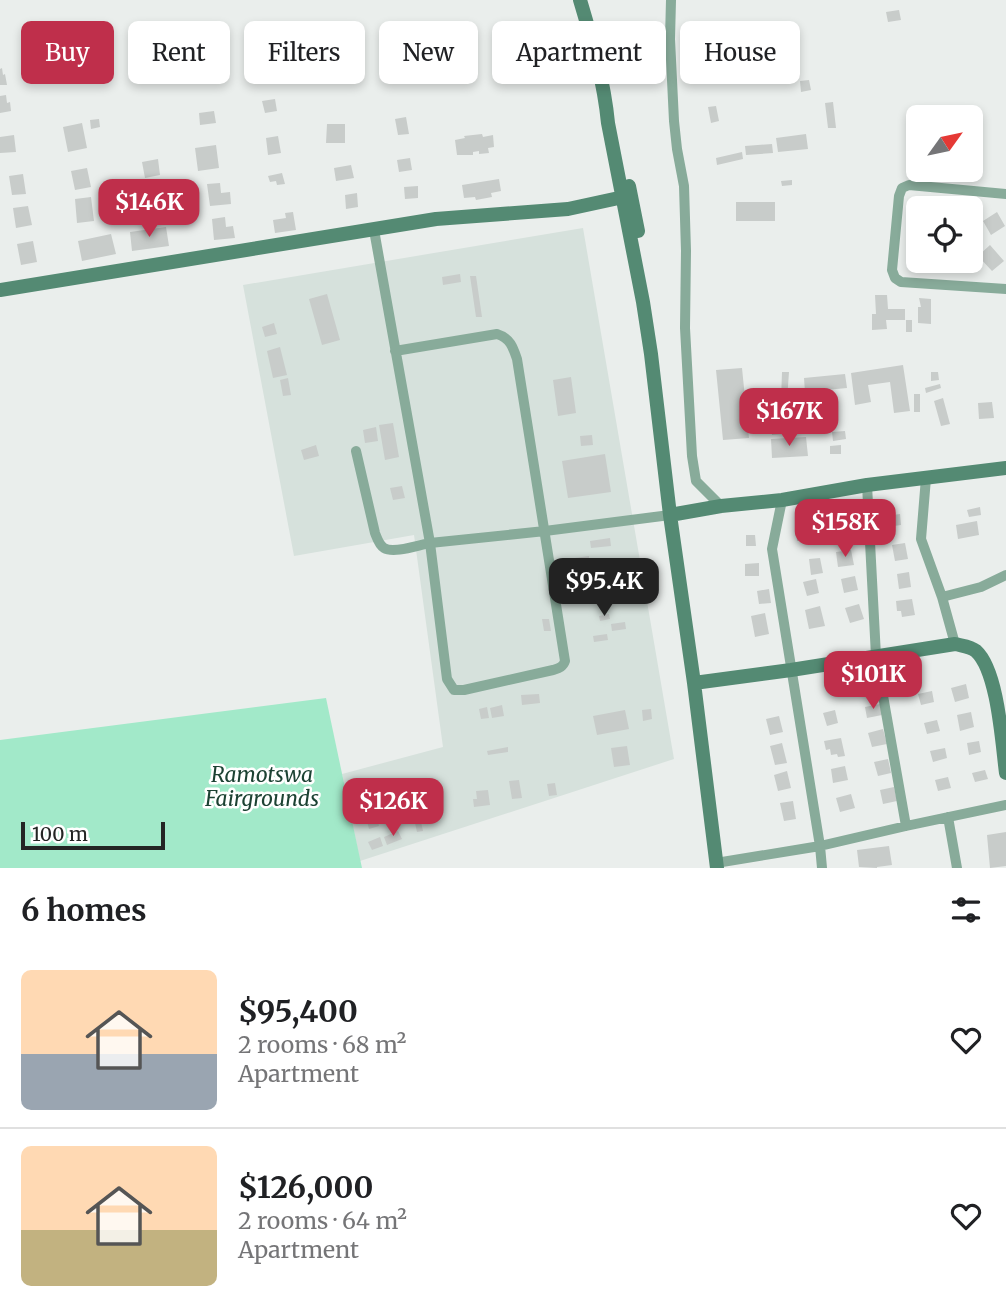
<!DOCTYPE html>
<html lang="en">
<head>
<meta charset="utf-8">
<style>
  :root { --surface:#fff; --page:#f6f6f6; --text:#202124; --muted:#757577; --line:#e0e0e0; --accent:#bf2f4b }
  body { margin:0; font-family:Merriweather,serif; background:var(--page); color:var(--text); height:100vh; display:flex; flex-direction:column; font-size:26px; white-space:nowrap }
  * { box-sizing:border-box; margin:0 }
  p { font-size:23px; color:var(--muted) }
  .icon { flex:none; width:38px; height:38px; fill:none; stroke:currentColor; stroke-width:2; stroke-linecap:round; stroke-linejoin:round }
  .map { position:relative; height:868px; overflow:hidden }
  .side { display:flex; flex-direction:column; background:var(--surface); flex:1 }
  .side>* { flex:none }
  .hud { position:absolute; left:21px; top:21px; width:964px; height:63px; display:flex; gap:14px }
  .needle { width:46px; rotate:57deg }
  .tools { position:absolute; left:906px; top:105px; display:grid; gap:14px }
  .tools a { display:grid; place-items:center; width:77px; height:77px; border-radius:10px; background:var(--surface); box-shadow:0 4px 10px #0003; font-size:35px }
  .scale { position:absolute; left:21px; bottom:18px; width:144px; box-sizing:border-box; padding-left:7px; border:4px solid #242524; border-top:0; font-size:19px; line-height:24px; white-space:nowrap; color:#242524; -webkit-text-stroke:5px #fff; paint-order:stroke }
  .price { position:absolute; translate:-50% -60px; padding:0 16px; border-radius:14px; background:var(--accent); color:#fff; font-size:23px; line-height:46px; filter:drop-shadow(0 2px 4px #0008) }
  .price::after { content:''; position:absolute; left:50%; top:42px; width:21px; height:16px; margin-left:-10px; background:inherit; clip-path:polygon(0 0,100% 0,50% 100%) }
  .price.selected { background:#222; color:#fff }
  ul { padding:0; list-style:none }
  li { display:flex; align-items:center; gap:21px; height:175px; padding:0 21px }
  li+li { border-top:2px solid var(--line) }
  li span { display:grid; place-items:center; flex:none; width:196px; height:140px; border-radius:10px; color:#555 }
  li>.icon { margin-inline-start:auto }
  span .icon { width:84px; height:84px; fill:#fffc; stroke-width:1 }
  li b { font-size:30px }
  h2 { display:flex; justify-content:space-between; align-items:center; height:84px; padding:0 21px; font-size:30px }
  .chip { padding:0 24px; border-radius:10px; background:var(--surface); box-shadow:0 4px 10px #0003; font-size:24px; line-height:63px }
  .chip.selected { background:var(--accent); color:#fff }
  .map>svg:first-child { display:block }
  .built { fill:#d6e1dc }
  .green { fill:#a2e9c9 }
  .building { fill:#c8ccca }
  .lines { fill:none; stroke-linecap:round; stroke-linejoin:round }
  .street { stroke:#88ab9a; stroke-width:10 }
  .secondary { stroke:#548a73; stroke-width:14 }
  .labels { text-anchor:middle; stroke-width:5; stroke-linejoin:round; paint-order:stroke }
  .park-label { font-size:21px; font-style:italic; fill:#1c4233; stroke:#fff }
</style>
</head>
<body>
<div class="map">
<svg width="1006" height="868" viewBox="0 0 1006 868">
  <rect width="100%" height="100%" fill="#eaeeec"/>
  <path class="built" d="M583,228L674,759L360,861L342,774L443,747L414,535L294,556L243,285Z"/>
  <path class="green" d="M326,698L362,868H0V740Z"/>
  <path class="building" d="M899,10L901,20L888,22L886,12Z
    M2,68L3,75L5,74L7,85H0V69Z
    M809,80L811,90L801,92L800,81Z
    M6,95L7,103L10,102L11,111L0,113V96Z
    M275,99L277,111L265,113L262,101Z
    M833,102L836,128H828L825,103Z
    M716,106L719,121L711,123L708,107Z
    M214,111L216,123L200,125L199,113Z
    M406,117L409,134L398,135L395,119Z
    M99,119L100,127L91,129L90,120Z
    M82,123L87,148L68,152L63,127Z
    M327,124H345V143H326Z
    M482,134L483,137L493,135L494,147L488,148L489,153L479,154V151L473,152V155H457L455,140L465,138L464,136Z
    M806,134L808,149L778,152L776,138Z
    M14,135L16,152L0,153V137Z
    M278,136L281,153L268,155L266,138Z
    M772,144L773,153L746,155L745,146Z
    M216,145L219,168L198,171L195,148Z
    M742,152L743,159L717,165L716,158Z
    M410,158L412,170L399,172L397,160Z
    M158,159L160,175L145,178L142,162Z
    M351,165L354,178L336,181L334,168Z
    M87,168L91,187L75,190L71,171Z
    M282,173L285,184L277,185L276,181L270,182L268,176Z
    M23,174L26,194L12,195L9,176Z
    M499,179L501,191L491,193L492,197L476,200L475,197L464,198L462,185Z
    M792,180V185L782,186L781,181Z
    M220,183L221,193L230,192L231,204L210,206L207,184Z
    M418,186V198L405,199L404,187Z
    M163,189L166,206L151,208L148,191Z
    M357,193L358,207L346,209L345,195Z
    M91,197L94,221L77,223L75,199Z
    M736,202H775V221H736Z
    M28,206L32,225L16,228L13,208Z
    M919,208V225L911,213Z
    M293,212L296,230L275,233L273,220L286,218L285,213Z
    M997,212L1005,226L991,235L983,221Z
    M225,217L226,227L233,226L235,238L214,240L212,219Z
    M166,227L169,246L132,251L130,232Z
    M111,234L116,254L82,261L78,241Z
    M33,241L37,262L21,265L17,244Z
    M919,245V261H929L913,266L907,249Z
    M990,245L1004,261L992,271L978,256Z
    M460,274L461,282L443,285L442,277Z
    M470,276H476L482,317H476Z
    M327,294L340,340L322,345L309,299Z
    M875,295H887L888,309H905V320H886L887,329L872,330V314H876Z
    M919,298L931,299V324L918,323V307H921Z
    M906,320H912V332H906Z
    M274,323L277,334L265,337L262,327Z
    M280,347L287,375L273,378L267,351Z
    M903,365L910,411L894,413L890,382L868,385L871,402L855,405L851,373Z
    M742,368L749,438L723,440L716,370Z
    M782,372H789L787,400H781Z
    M931,372H938L939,380L931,381Z
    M845,374L847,388L805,392L804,378Z
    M571,377L576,413L558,416L553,380Z
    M288,378L291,395L283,396L280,380Z
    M940,384L941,388L926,393L925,388Z
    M914,394H920V412H914Z
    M943,398L950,424L941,426L934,401Z
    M992,402L994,418L979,419L978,403Z
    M781,421L782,434L772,435L771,422Z
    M393,423L399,457L385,460L379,425Z
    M376,427L378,441L365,443L363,430Z
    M845,431L846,439L833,441L832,432Z
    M592,435L593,445L581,446L580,436Z
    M806,437L808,456L772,458L771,439Z
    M316,445L319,456L304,460L301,450Z
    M841,445V454H830V446Z
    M605,454L611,492L568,498L562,461Z
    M402,486L405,498L393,500L390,488Z
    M980,507L981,515L969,517L967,510Z
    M900,514L901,525L887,527L886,516Z
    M977,521L979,535L958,539L956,525Z
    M847,525L848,535L836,536L835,526Z
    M806,527V540L797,541L796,528Z
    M746,535H755L756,546H746Z
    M610,538L611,546L591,548L590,541Z
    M905,543L908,559L895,561L892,545Z
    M851,550L854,565L838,567L836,552Z
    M589,556V563L576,565L575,558Z
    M820,558L823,573L811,575L809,559Z
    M759,563V576H745V564Z
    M909,572L911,587L899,589L897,574Z
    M855,576L858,590L844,593L841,579Z
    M816,579L819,593L807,596L803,582Z
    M769,589L771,603L759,604L757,591Z
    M912,599L915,615L902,617L901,611H897L896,601Z
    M859,604L864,619L850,623L845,608Z
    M820,606L825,626L809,629L805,610Z
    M765,613L769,634L755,637L751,616Z
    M609,614L610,619L600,621L599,616Z
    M542,619H549L551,631H544Z
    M625,622L626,629L612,631L611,624Z
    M607,634L608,640L594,642L593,636Z
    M966,684L969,698L955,702L951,688Z
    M932,691L934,702L921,705L918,694Z
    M539,694L540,703L522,705L521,695Z
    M880,704L882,715L867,718L865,707Z
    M502,705L504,716L492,718L490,708Z
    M487,707L489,718L481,719L479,709Z
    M651,709L652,719L643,721L642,710Z
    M625,710L629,729L597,735L593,716Z
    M835,710L838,723L827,726L823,713Z
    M971,712L974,727L960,731L957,715Z
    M779,716L783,732L770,735L766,719Z
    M937,720L940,731L927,734L924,723Z
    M883,729L887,744L872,747L868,733Z
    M841,738L845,756L838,757L837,754L831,755L830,749L826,750L824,741Z
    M979,741L981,752L969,755L967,743Z
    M782,743L787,763L775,765L770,746Z
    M627,746L630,765L614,767L611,748Z
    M508,747V752L488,755L487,751Z
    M945,748L947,758L933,762L930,751Z
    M888,759L891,773L878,776L874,762Z
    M845,766L848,780L833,783L831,769Z
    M985,770L988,779L975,782L972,773Z
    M787,771L791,788L778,791L774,775Z
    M948,777L951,788L938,791L935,780Z
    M519,780L522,798L512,799L509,781Z
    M555,783L557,795L549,796L547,784Z
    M894,787L897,801L883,804L880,790Z
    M488,790L490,805L474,807L473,799H477L476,791Z
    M412,794L416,806L409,808L405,797Z
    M851,794L855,808L840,812L836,798Z
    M793,801L796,819L784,821L780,803Z
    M375,810L379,826L369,829L365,813Z
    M411,811L414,822L406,824L403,812Z
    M421,822L423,831L417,832L415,823Z
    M398,831L402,839L387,845L384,837Z
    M1006,832V866L990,868L987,835Z
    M380,837L383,846L372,850L368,842Z
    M889,846L892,865L877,867V868L859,867L857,850Z"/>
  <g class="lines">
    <path class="street" d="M671,0L670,39L674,121L677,149L684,186L686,251L685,328L692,456L696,481L721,506
      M1006,194L909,185L902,188L899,196L892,270L895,278L901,282L1006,289
      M395,351L497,334C510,338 513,347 517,359L565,661C563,667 559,668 553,670L464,690H454L447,679L430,543L545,531L670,515
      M356,451L375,533C377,538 379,545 384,548C394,554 418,545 430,543L374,230
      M926,478L921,539L942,597L955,644
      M867,485L876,656L906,826
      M782,500L772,549L820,846L822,868
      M942,597L981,587L1006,575
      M948,817L957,868
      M716,863L820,846L906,826L1006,805"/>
    <path class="secondary" d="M580,0C592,40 604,81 608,123L643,302L651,354L670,515L694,683L717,868
      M629,186L638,231
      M0,290L436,219L568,209L628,196
      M670,515L721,506L782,500L867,485L1006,468
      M694,683L791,670L955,644C963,646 970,646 976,651C998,671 1002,743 1006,773"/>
  </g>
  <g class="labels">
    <g class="park-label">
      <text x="262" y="782">Ramotswa<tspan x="262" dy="24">Fairgrounds</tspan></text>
    </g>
  </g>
</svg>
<div class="tools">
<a><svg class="needle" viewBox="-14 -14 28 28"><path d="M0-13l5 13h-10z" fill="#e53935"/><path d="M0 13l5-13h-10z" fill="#757577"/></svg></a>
<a><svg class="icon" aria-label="locate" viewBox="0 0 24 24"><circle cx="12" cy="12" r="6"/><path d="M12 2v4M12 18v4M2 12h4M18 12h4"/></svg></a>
</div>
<div class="scale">100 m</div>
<b class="price" style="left:149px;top:239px">$146K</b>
<b class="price" style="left:789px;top:448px">$167K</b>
<b class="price" style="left:845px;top:559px">$158K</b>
<b class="price selected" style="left:604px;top:618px">$95.4K</b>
<b class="price" style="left:873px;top:711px">$101K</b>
<b class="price" style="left:393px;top:838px">$126K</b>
<div class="hud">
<a class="chip selected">Buy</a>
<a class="chip">Rent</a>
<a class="chip">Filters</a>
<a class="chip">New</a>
<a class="chip">Apartment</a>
<a class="chip">House</a>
</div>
</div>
<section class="side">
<h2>6 homes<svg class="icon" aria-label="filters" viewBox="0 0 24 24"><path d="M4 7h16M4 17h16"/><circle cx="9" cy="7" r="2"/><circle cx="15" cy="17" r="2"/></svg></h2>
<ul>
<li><span style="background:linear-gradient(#ffd9b3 60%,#9aa5b1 0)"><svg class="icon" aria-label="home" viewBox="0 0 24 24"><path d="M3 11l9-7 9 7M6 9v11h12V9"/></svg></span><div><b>$95,400</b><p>2 rooms · 68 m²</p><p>Apartment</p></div><svg class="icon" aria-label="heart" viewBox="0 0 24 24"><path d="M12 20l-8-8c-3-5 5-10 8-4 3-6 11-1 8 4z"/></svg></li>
<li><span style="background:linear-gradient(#ffd9b3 60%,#c2b280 0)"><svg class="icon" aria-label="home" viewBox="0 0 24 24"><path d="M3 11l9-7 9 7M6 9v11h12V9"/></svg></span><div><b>$126,000</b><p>2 rooms · 64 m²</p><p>Apartment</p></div><svg class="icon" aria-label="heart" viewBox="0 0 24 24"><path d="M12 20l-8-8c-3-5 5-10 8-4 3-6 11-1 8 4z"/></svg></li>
</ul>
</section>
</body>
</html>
